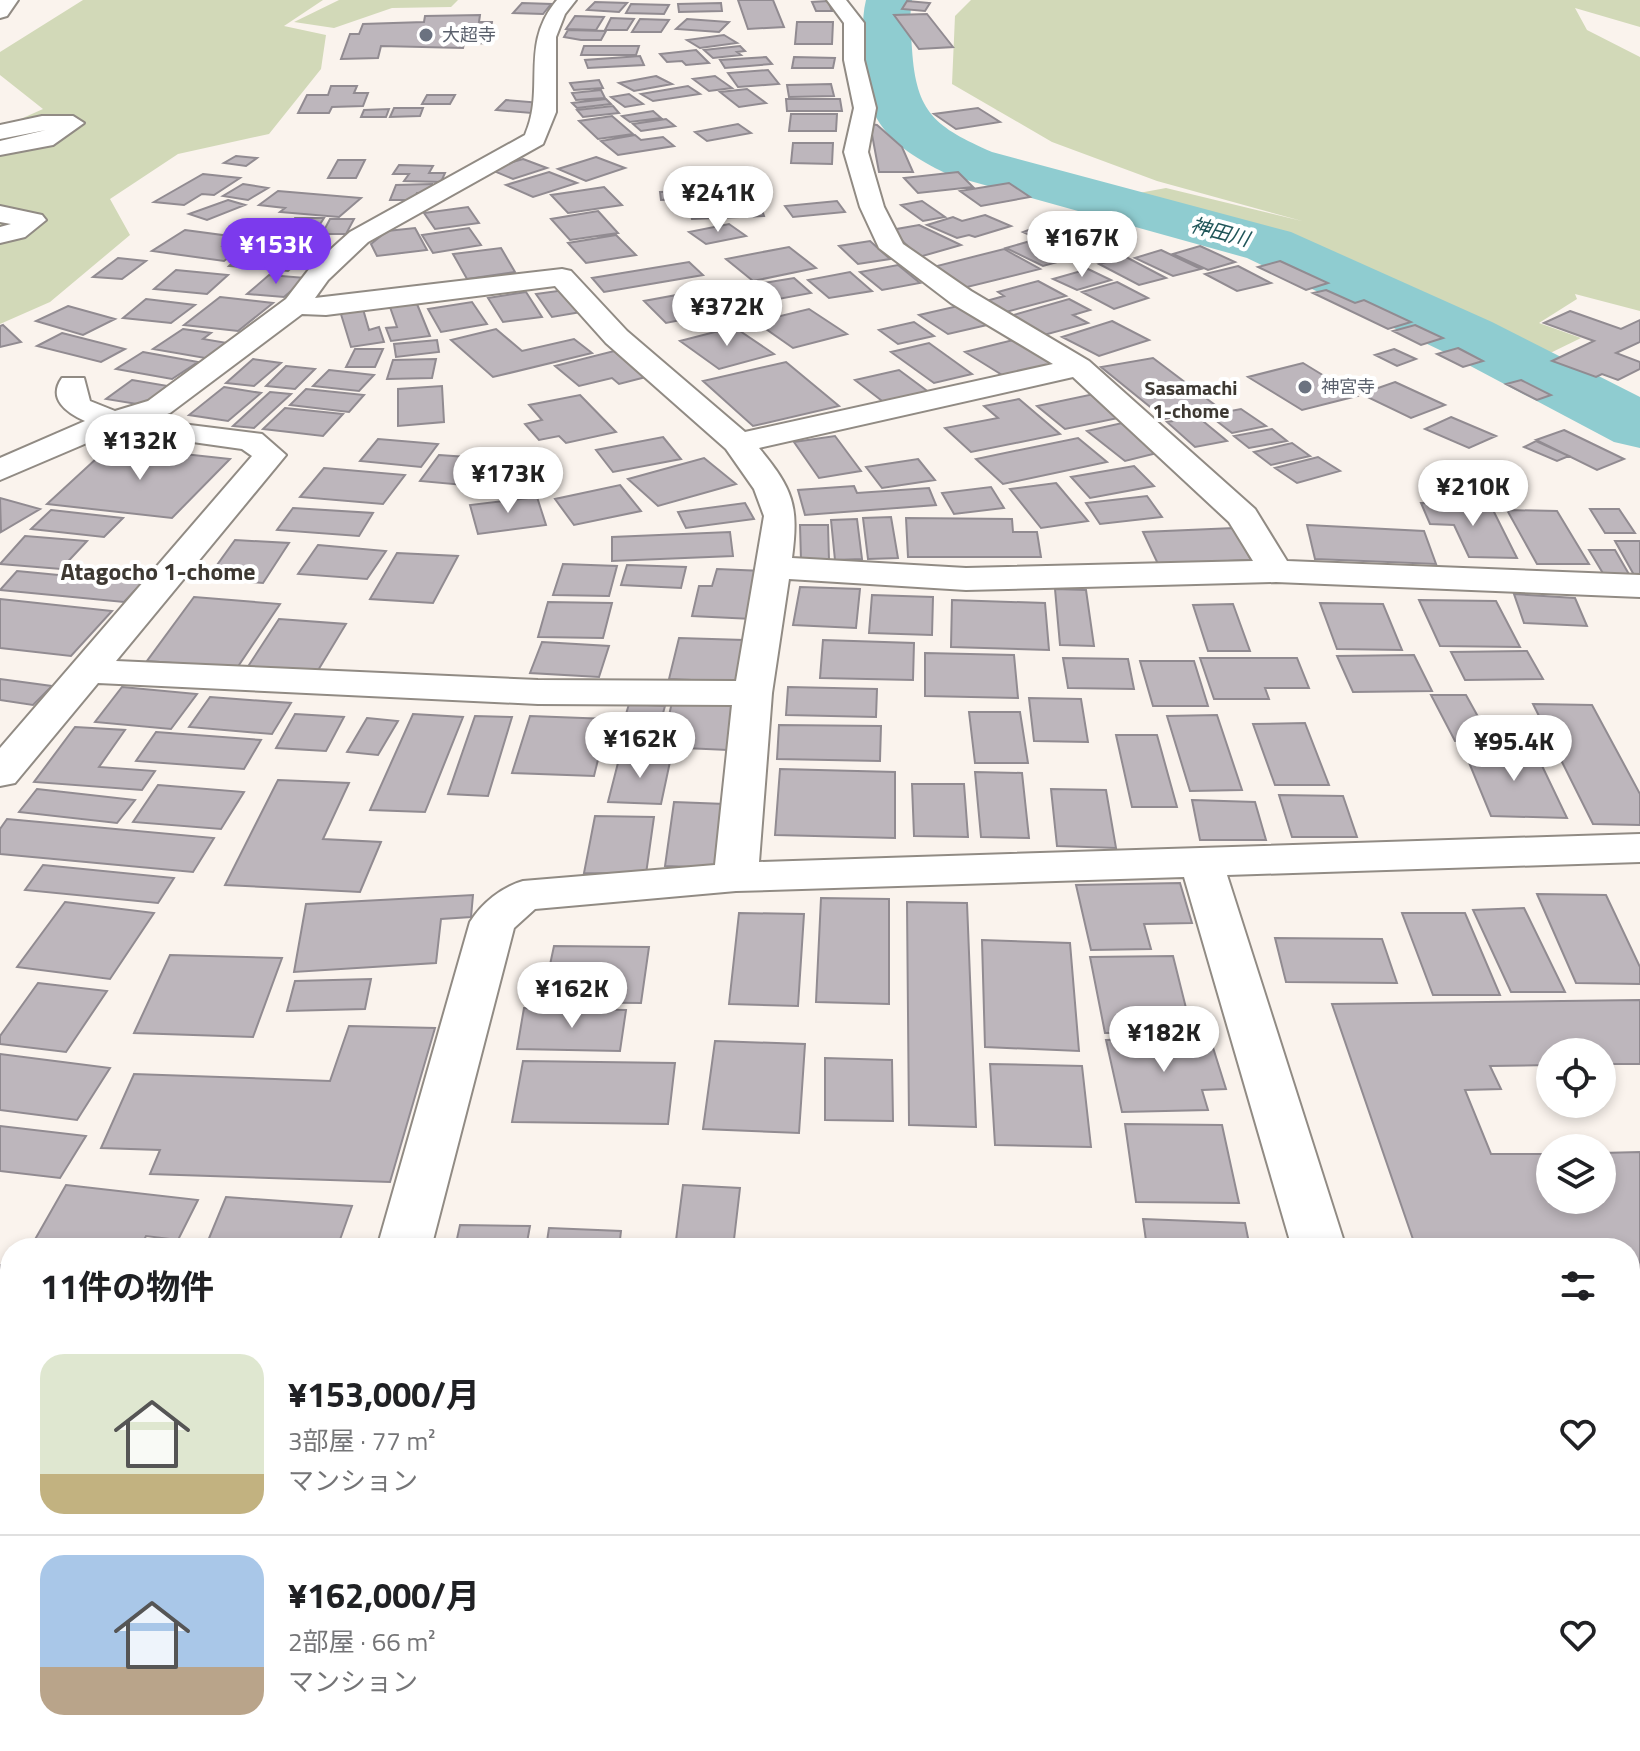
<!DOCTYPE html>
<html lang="ja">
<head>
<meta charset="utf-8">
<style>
  :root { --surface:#fff; --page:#f6f6f6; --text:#202124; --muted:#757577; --line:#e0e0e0; --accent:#7c3aed }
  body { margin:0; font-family:"Titillium Web","Noto Sans JP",sans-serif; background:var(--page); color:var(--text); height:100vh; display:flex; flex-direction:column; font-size:30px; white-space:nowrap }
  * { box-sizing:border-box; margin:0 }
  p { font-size:26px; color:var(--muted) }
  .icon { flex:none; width:44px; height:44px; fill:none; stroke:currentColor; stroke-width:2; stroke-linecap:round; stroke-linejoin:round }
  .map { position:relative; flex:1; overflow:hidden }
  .drawer { position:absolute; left:0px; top:1238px; width:1640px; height:514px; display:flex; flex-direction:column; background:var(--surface); border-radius:32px 32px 0 0; box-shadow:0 4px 12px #0003 }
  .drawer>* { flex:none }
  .fabs { position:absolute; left:1536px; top:1038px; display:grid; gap:16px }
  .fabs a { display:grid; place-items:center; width:80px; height:80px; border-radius:50%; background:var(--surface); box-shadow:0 4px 12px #0003; font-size:40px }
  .price { position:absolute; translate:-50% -68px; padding:0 18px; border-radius:28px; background:#fff; color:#222; font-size:26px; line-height:52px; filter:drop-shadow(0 2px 4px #0008) }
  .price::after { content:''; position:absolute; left:50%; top:48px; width:24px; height:18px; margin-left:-12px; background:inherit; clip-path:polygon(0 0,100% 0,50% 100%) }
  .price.active { background:var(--accent); color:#fff }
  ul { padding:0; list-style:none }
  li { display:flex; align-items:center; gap:24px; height:200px; padding:0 40px }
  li+li { border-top:2px solid var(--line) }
  li span { display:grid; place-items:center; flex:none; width:224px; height:160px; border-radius:24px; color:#555 }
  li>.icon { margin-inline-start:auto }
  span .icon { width:96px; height:96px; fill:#fffc; stroke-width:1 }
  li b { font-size:34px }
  h2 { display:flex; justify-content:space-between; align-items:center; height:96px; padding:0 40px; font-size:34px }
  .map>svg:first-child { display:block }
  .green { fill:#d2d9b8 }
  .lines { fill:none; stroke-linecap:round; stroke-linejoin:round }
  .river { fill:#8fccd0; fill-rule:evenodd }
  .building { fill:#bdb6bc; stroke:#918b91; stroke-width:2 }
  .street-casing { stroke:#918b84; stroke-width:4 }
  .street { fill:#fff; fill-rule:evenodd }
  .worship-dot { fill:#6b7280; stroke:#fff; stroke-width:3 }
  .labels { text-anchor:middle; stroke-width:8; stroke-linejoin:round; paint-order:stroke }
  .far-worship-label { font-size:18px; fill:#5b616d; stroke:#fff; text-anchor:start }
  .far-water-label { font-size:20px; font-style:italic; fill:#215659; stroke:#fff }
  .far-neighbourhood-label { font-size:20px; font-weight:bold; fill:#3d3832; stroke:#fff }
  .neighbourhood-label { font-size:24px; font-weight:bold; fill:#3d3832; stroke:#fff }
</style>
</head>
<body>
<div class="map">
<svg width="1640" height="1751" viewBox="0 0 1640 1751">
  <rect width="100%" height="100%" fill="#faf3ed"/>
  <path class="green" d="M83,0H323L284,26L326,35L321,69L269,134L178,154L110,199L130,235L50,302L0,324V123L14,122L43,109L0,75V52Z
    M339,0H458L451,7L392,8L334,28L294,22Z
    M971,0H1640V27L1575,8L1587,30L1640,57V311L1575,294L1577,299L1539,323L1581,338L1540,358L1338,262L1128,195L1166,188L1302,221L1157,181L1052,142L952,84L955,16Z"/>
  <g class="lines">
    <path class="river" d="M866,0H912C909,16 911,33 912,49C916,114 936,127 992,152L1291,232L1492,322L1640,397V448L1614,442L1444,352L1247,258L952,176C890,147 862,121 863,50C863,33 862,16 866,0Z"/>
  </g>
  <path class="building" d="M738,0H773L784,27L748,29Z
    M828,1L832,11H816L812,2Z
    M907,1L930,3L925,11L902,9Z
    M595,2L627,3L619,12L587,10Z
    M522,3L551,4L543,14L513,13Z
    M721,3L722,11L679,12L678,4Z
    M631,4L669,5L664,14L626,13Z
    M927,14L953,47L919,49L894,15Z
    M480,15L479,22H492L489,43L464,44L463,48L381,46L378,58L341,59L350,34H359L363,24L424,22L425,16Z
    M575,16L604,17L596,30L566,29Z
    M611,18L634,19L627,30H605Z
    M640,19L669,20L661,32H632Z
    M687,19L729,22L719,32L676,29Z
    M797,22H833L832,44H795Z
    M568,30L606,31L601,40H581L564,37Z
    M724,35L737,43L700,48L687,40Z
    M584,46H639L636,55H581Z
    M740,46L745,51L737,52L741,55L713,58L704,50Z
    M696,50L709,63L686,65L682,61L667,62L660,54Z
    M640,56L644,65L588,68L585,60Z
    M766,57L772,64L725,68L720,60Z
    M794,57L835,58L833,68H792Z
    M768,70L779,84L738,87L728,73Z
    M656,76L672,84L634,91L619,83Z
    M715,76L732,88L709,91L693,79Z
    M599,80L603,88L574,90L570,83Z
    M831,84L834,96L789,97L787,85Z
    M331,86H357L354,93H368L363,106L332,107L329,113H298L307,95H328Z
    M688,86L700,94L653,101L641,94Z
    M747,89L766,103L739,107L720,92Z
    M601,90L605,98L576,100L572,93Z
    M629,94L643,104L625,107L611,97Z
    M427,95H455L450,104H422Z
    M606,99L611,104L577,108L572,103Z
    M786,99H840L842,111H787Z
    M506,100L542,103L532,113L496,110Z
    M613,106L619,113L583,117L577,110Z
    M394,108H423L420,116L390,117Z
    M978,108L1000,122L956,129L934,114Z
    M389,109L386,117H361L364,110Z
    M653,111L661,118L630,122L622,116Z
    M791,114H837L836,131H789Z
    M612,116L633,134L598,139L579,121Z
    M666,119L675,126L641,131L633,124Z
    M738,124L751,133L707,141L695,132Z
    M870,124L877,125L902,147L913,172H879Z
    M635,135L641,140L663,137L674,146L618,155L601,141Z
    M793,143H833L832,164L791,163Z
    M236,156L257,158L246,166L224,163Z
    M596,157L625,168L586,181L558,169Z
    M523,159L547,168L513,179L489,169Z
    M338,160H365L356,178H328Z
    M399,165L433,166L429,173H445L441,182L404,181L409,174H393Z
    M736,170L748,182L762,181L770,190L717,196L699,174Z
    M549,172L577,183L533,197L506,185Z
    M958,172L973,187L918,193L904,178Z
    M203,174L240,178L214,195L202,194L184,205L154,202Z
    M1009,183L1030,197L981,206L960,191Z
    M243,184L268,188L248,200L223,196Z
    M432,184L430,193H417L414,200H390L396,185Z
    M604,187L622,205L568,213L551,195Z
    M278,191L361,198L339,217L280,212L285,208L259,205Z
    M698,191V199L661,200L660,192Z
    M228,200L245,205L207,220L189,214Z
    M759,201L764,216L692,219L689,204Z
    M837,201L845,212L793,217L785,206Z
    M922,201L945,217L923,221L901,205Z
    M468,207L479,223L435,229L424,213Z
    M598,211L618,233L570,240L551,219Z
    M1076,212L1097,221L1082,225L1103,234L1059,248L1023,232Z
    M985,215L1011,226L975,237L969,235L957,238L927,225L953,217L962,221Z
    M295,218H324L315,232H286Z
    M330,219H354L346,234H322Z
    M729,224L746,236L706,244L689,232Z
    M919,225L961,245L919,257L891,230Z
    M415,228L427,250L377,256L371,244L387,231Z
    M469,228L481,245L433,253L422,235Z
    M185,230L237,237L223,246L241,248L224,261L152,251Z
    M616,235L636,255L586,263L568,243Z
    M870,241L890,259L858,264L839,246Z
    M1030,241L1068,259L1043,266L1006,248Z
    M1200,246L1235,262L1208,270L1173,254Z
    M250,247L309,252L288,271L229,266Z
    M789,247L816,268L753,281L726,259Z
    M501,248L515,272L467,279L453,254Z
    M1004,249L1040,269L963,288L929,268Z
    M1161,250L1201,269L1173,276L1135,258Z
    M1126,257L1166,278L1139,285L1099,264Z
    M118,258L146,261L122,279L93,277Z
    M1280,261L1328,283L1306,290L1258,267Z
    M689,262L703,275L604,292L592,278Z
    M898,265L920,283L882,290L860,272Z
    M1238,266L1271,283L1237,291L1205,274Z
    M1088,269L1111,280L1077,290L1053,279Z
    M176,270L228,275L207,294L154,289Z
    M850,272L872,291L829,298L808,280Z
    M269,275L306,278L284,297L247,294Z
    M794,278L811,293L773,300L757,284Z
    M1038,281L1066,296L1006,312L986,301L1004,296L998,292Z
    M1117,282L1148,298L1114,309L1082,292Z
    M736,284L760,304L666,323L644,301Z
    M565,290L581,312L552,317L536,294Z
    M1326,290L1355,303L1364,300L1411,322L1388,329L1313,293Z
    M526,292L542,317L503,322L488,298Z
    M220,297L273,303L238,331L184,325Z
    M146,299L195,305L171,323L123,318Z
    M1069,299L1090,310L1073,315L1088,323L1044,335L1010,316Z
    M472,302L487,324L441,332L428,309Z
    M417,304L430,336L391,341L386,328L397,327L390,307Z
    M68,306L115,319L83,335L36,321Z
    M958,306L987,325L948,334L919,315Z
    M363,309L369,330L379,327L384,342L351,347L340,311Z
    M809,309L847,334L793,348L756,322Z
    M1570,311L1621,329L1640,320V342L1616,353L1640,362V369L1618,380L1602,374L1596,377L1552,361L1594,341L1544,323Z
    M1112,321L1149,340L1099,356L1062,337Z
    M914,322L934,336L898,344L879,330Z
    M3,325L21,342L0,347V326Z
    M1415,325L1443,338L1421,345L1393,331Z
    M734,327L774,354L719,369L680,341Z
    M183,329L211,333L203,339L233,344L211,359L153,349Z
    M496,329L522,351L574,339L592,353L493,377L451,340Z
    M62,333L125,349L101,362L37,346Z
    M437,340L439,352L396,357L394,344Z
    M1013,340L1054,365L1007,378L965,352Z
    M929,343L972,374L934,383L891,352Z
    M1458,348L1483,361L1463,367L1437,354Z
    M355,349H383L375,367H346Z
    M1394,349L1416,359L1397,366L1375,355Z
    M614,351L646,377L619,384L612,378L579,386L555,366Z
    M143,352L198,362L172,379L116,369Z
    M1153,358L1219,408L1165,419L1101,367Z
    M253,359L281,363L254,386L226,383Z
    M436,359L432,378L387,379L393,360Z
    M786,362L839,406L753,426L703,381Z
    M1303,363L1357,396L1302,410L1248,377Z
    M286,366L315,369L295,389L266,386Z
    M329,370L374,375L359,391L313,386Z
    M899,370L930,393L886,404L855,380Z
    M132,380L168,386L143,405L106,399Z
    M1521,380L1551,395L1537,400L1506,384Z
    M1395,382L1445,405L1411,418L1361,394Z
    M442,386L444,422L398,426V389Z
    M224,387L261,393L228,421L189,415Z
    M306,389L364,395L349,412L290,405Z
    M270,392L291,394L254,428L233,426Z
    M1094,394L1123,417L1065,429L1037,406Z
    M580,395L616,432L566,443L559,436L539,440L525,424L542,420L529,405Z
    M1019,399L1060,434L971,452L945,428L998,418L984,406Z
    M285,408L343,414L323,436L263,429Z
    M1241,409L1266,426L1232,433L1209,415Z
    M1198,417L1227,441L1195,447L1167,422Z
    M1451,417L1496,436L1469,448L1425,429Z
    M1122,423L1161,452L1125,461L1087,431Z
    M1272,429L1287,441L1249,448L1234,436Z
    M1564,430L1624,459L1597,470L1536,440Z
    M835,436L861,471L819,478L794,442Z
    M663,437L681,459L613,472L596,450Z
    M1078,438L1107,462L1003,484L976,459Z
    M378,439L438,444L421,467L360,461Z
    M1536,441L1569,456L1557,461L1524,447Z
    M1292,443L1310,456L1271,465L1254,452Z
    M110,446L230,459L172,518L47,504Z
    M439,455L481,458L464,485L420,481Z
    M1318,457L1340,471L1297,483L1275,468Z
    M704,458L736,484L658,506L628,479Z
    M918,459L935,480L882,488L866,467Z
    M1134,466L1154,486L1090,498L1071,477Z
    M324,468L405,475L383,504L300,497Z
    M1056,483L1088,521L1041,528L1010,489Z
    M620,485L641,511L574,525L555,499Z
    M854,486L857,493L929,488L936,505L805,515L798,490Z
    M991,487L1004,508L954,514L942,493Z
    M1147,496L1162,517L1100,524L1086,503Z
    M537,497L546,525L478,534L470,505Z
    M0,498L40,509L1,532Z
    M745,503L754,519L686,528L678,512Z
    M1421,503L1490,504L1517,558L1469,557L1454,525L1430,524Z
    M293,508L373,513L359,536L277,530Z
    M1590,509H1619L1635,533H1605Z
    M51,510L123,518L104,537L31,529Z
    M1507,510L1557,511L1589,564H1537Z
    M891,517L898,558L868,559L863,518Z
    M906,518L1012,519L1013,532H1037L1041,557H908Z
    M857,519L862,559L835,560L831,520Z
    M800,525H828L829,560H801Z
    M1307,525L1424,531L1436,564L1315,559Z
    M1234,528L1251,560L1158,564L1143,532Z
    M730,532L733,556L612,561V537Z
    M25,536L87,541L61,569L0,564Z
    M235,540L289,543L263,583L207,579Z
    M1615,541H1640V575H1634Z
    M318,545L386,551L367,579L298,574Z
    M1589,550H1615L1630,576L1604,575Z
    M397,553L458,556L433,603L370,599Z
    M563,564L617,566L609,596L553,595Z
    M627,565L686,567L681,588L621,585Z
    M717,569L763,571L752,619L692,616L699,586H712Z
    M17,571L142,583L124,602L0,590Z
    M800,587L860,589L856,628L793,625Z
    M1055,589L1086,590L1094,646L1060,645Z
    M1514,594L1575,598L1587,626L1524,623Z
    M872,595L933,597L932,635L869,633Z
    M194,597L280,604L237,668L147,661Z
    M0,599L112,611L71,656L0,648Z
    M952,600L1045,603L1049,650L951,647Z
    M1419,600L1496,601L1520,647L1440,646Z
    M548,602L612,603L603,638L538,637Z
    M1320,603L1383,604L1402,650L1337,649Z
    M1233,604L1250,651H1208L1193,605Z
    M279,619L346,624L317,672L247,668Z
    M679,638L744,640L737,682L669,679Z
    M823,640L914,643L913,680L820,678Z
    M542,642L609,646L599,677L530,673Z
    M1527,651L1543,679L1465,680L1451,652Z
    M925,653L1014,655L1018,698L925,696Z
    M1414,655L1432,691L1353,692L1337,656Z
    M1063,658L1128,659L1134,689L1068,688Z
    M1200,658H1297L1309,688H1265L1269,699H1214Z
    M1140,661H1194L1208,706H1153Z
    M0,679L52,686L33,705L0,700Z
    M122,687L197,694L171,729L95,722Z
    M788,687L877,689L876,717L786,715Z
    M1431,695H1466L1491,740L1455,741Z
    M210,697L291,703L272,734L189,727Z
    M1029,698L1081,699L1088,742L1034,741Z
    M672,702L736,704L728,750L662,747Z
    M629,704L665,706L654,746L617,744Z
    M1533,704L1592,705L1640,794V825L1593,824Z
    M969,712H1020L1028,763H975Z
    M295,714L344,717L326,751L276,748Z
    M413,714L463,717L425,812L370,810Z
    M1217,715L1242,790L1190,791L1167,716Z
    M475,716L512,717L488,796L448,794Z
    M530,716L608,719L594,776L512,773Z
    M367,718L398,721L378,755L347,752Z
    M1305,723L1329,785H1275L1253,724Z
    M779,725L881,726L880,761L777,759Z
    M75,727L125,730L99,767L155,771L142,790L34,782Z
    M156,732L261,740L244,769L136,761Z
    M1116,735H1157L1177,807H1132Z
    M1463,748L1534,749L1567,818L1491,816Z
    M620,755L671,757L661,804L608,802Z
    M780,769L895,772V838L775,835Z
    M975,772L1022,773L1029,838L981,837Z
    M278,780L349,783L323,839L381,842L360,892L225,885Z
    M912,784H964L968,837L914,836Z
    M158,785L244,792L221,829L133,822Z
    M37,789L135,800L117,823L19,812Z
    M1051,789L1106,790L1116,848L1057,846Z
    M1279,795L1343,796L1357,837H1292Z
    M1192,800L1255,802L1266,840H1200Z
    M674,802L725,804L719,868L665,866Z
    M595,816L654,817L646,874L584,873Z
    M7,819L214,838L193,872L0,854V829Z
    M43,865L174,878L158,903L25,890Z
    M1180,883L1192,923L1144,924L1151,949L1091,950L1076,885Z
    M1537,894L1606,895L1640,967V984L1576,983Z
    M473,895L471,917L441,919L436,963L294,972L306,904Z
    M821,898L889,899V1004L816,1002Z
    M65,902L154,913L110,979L17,967Z
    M907,902L967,903L976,1127L909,1125Z
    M1524,908L1565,992H1511L1473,910Z
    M739,913L804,914L798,1006L729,1004Z
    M1402,913H1465L1500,995H1433Z
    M1275,938L1382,939L1397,983L1286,982Z
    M982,940L1070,943L1079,1051L985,1047Z
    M554,946L649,947L641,1003L542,1002Z
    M170,955L282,958L253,1037L134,1033Z
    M1173,956L1192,1032L1105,1033L1090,957Z
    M371,979L365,1009L287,1011L295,981Z
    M38,983L107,991L66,1052L0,1044V1036Z
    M1640,1000V1064H1602V1052H1550V1065L1490,1066L1501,1089L1465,1090L1491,1154H1550V1200H1602V1153L1640,1152V1338H1630V1248H1416L1332,1004Z
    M524,1008L626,1010L620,1051L517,1049Z
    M349,1026L435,1028L390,1182L150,1174L160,1150L101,1148L134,1074L330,1081Z
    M1210,1038L1226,1089L1202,1090L1208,1110L1122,1112L1106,1040Z
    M715,1041L805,1044L799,1133L703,1129Z
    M0,1054L110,1068L77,1120L0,1110Z
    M825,1058L892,1060L893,1121L825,1120Z
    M523,1061L675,1063L668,1124L512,1122Z
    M990,1064L1082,1066L1091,1147L995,1145Z
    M1125,1124L1222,1125L1239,1203L1136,1202Z
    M0,1126L86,1136L60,1178L0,1171Z
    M66,1185L198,1200L178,1240L146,1236L140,1248H73L33,1243Z
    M683,1185L740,1188L733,1248H675Z
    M226,1197L352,1206L337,1248H205Z
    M1143,1219L1245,1223L1250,1248H1147Z
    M460,1225L530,1226L526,1248H455Z
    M549,1228L621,1231L619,1248H546Z
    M892,1243L942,1245V1248H892Z
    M0,1265L10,1266V1339L6,1347L0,1346Z
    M0,1384L10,1385V1462L0,1482Z
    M1630,1477H1640V1599L1630,1574Z
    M0,1652L10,1653V1742H82L79,1751H0Z
    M1630,1653H1640V1747L1095,1751L1093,1742H1630Z"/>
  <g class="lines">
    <defs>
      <path id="street" d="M0,0H18L7,16L0,18Z
        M557,0H576L565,14L556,37V112L543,144L368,242L328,280L315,298L562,269L571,271L627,331L745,432L1053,364L951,303L879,248L860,207L844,152L854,108L844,60V23L827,0H846L864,23V60L876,108L868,152L884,207L903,244L971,291L1089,361L1255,509L1287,561L1640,575V597L1276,582L966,590L789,579L772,693L759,862L1640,834V862L1227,875L1346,1248H1292L1184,877L736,891L535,909L514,928L431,1248H377L470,922C482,903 502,887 523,881L715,865L732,705L538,704L98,683L15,783L0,786V748L252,456L242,449L115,431L0,480V458L85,421C67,413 47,399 62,378H84L90,401L115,411L148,401L286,299L310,268L350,232L525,135C546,88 519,45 557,0ZM555,286L606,343L726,449L754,489L764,516L736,681L538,680L116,661L286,455L262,434L150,420L170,413L302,314L326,315ZM1073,377L1229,522L1253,561L966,568L792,558C799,505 793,489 759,448Z
        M42,116H73L84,123L53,145L0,155V141L46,130L0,139V125Z
        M0,206L42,215L46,220L25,237L0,243V227L11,224L0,222Z
        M1630,1402H1640V1454H1630Z
        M234,1742H302L301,1751H231Z"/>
    </defs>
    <use href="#street" class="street-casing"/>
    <use href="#street" class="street"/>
  </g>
  <g class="worship-dot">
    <circle cx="426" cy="35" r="8"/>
    <circle cx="1305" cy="387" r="8"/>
  </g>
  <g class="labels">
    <g class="far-worship-label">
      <text x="442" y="41">大超寺</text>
      <text x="1321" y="393">神宮寺</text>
    </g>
    <g class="far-water-label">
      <text transform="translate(1220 232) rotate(15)" y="7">神田川</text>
    </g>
    <g class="far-neighbourhood-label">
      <text x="1191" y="395">Sasamachi<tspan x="1191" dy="23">1-chome</tspan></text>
    </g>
    <g class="neighbourhood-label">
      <text x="158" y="580">Atagocho 1-chome</text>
    </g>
  </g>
</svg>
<div class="fabs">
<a><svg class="icon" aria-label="locate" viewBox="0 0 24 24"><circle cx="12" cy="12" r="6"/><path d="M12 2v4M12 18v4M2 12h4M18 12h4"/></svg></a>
<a><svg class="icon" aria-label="layers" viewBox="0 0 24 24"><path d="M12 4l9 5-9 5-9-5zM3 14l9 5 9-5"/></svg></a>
</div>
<b class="price" style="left:718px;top:234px">¥241K</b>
<b class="price" style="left:1082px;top:279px">¥167K</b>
<b class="price active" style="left:276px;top:286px">¥153K</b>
<b class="price" style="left:727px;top:348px">¥372K</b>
<b class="price" style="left:140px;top:482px">¥132K</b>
<b class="price" style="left:508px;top:515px">¥173K</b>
<b class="price" style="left:1473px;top:528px">¥210K</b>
<b class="price" style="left:640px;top:780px">¥162K</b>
<b class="price" style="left:1514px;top:783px">¥95.4K</b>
<b class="price" style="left:572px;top:1030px">¥162K</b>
<b class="price" style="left:1164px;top:1074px">¥182K</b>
<section class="drawer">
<h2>11件の物件<svg class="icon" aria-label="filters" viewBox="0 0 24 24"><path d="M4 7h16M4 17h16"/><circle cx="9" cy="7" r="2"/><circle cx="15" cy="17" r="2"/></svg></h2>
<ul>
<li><span style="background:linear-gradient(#dfe7d0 75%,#c2b280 0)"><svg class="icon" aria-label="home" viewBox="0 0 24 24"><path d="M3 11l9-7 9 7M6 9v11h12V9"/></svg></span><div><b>¥153,000/月</b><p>3部屋 · 77 m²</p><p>マンション</p></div><svg class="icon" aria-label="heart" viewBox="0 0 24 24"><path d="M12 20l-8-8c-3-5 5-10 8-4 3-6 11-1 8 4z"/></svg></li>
<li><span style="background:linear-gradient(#a9c7e8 70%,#b9a48a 0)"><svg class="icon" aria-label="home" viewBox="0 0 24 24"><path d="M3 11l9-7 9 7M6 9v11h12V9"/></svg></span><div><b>¥162,000/月</b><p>2部屋 · 66 m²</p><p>マンション</p></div><svg class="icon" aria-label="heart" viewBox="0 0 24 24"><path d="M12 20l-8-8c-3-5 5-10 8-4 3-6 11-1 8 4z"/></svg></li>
</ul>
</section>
</div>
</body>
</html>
